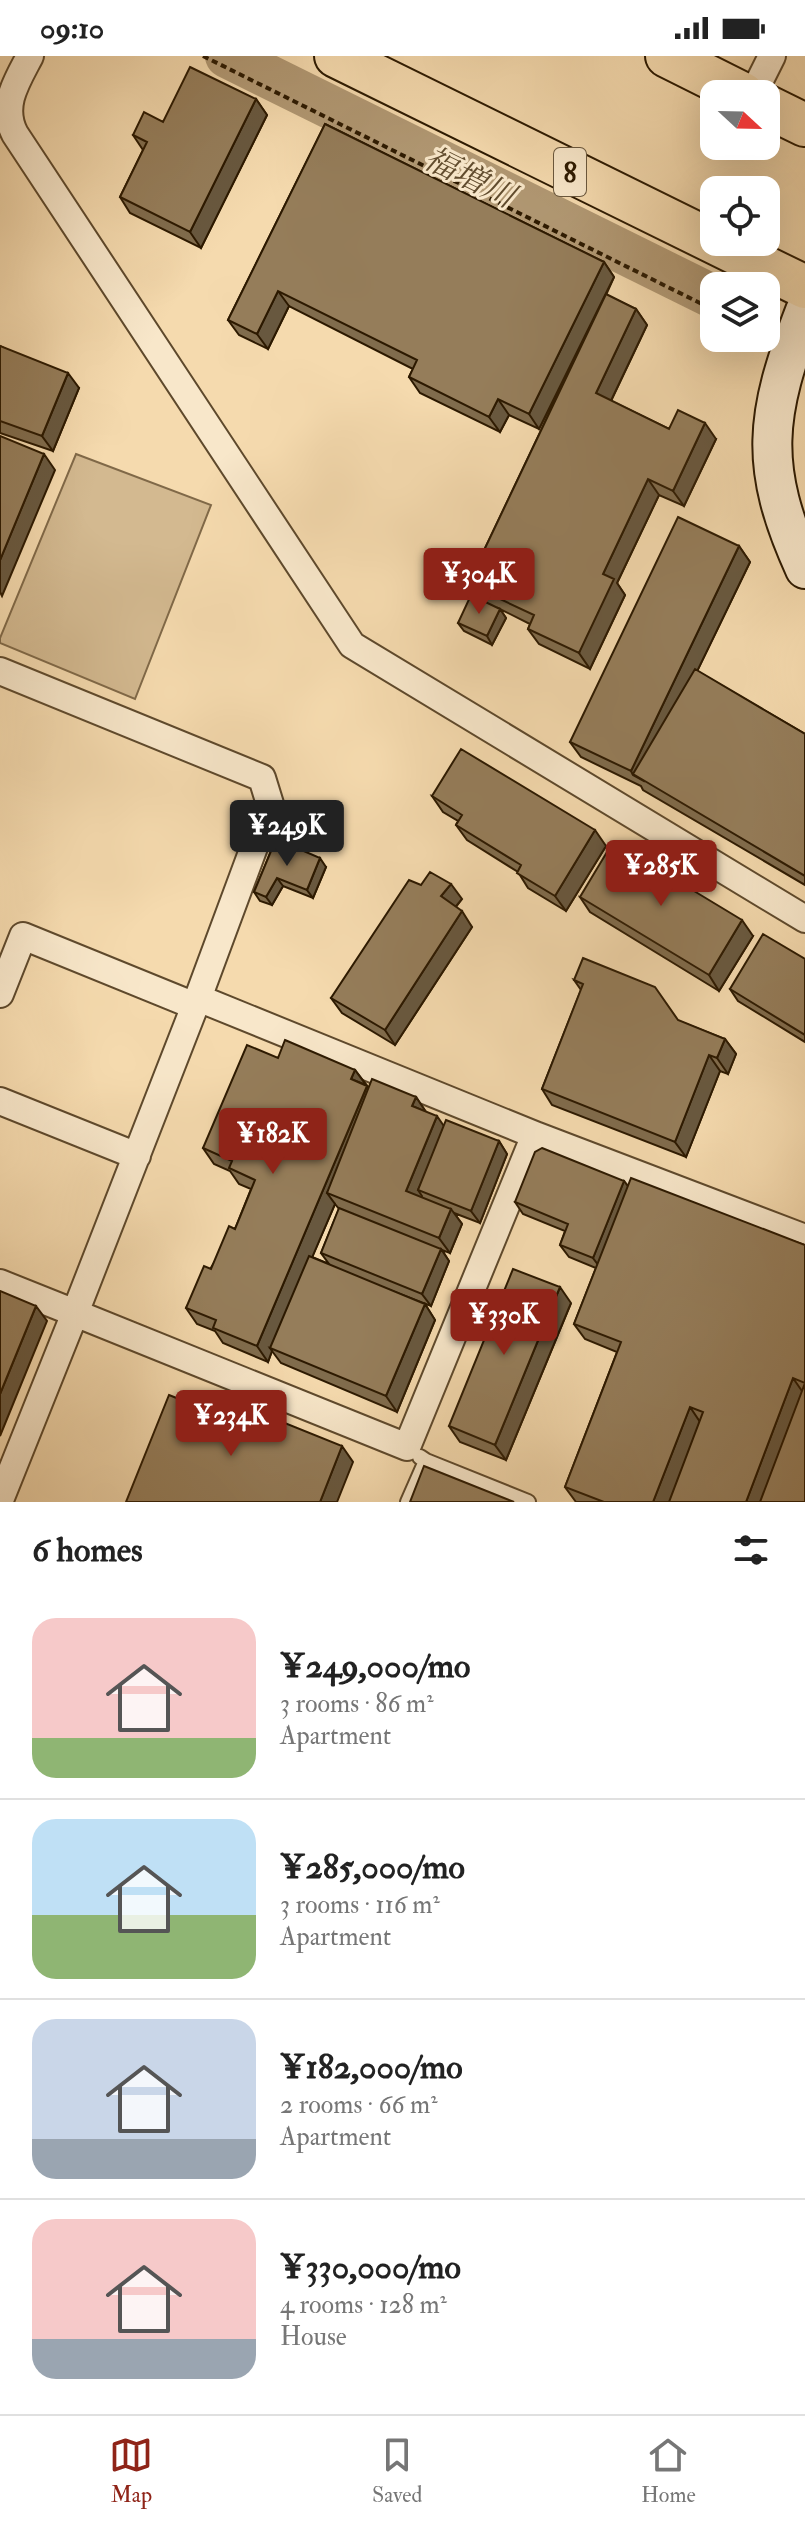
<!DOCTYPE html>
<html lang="en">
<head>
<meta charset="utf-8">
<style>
  :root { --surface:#fff; --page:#f2f2f2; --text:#222; --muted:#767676; --line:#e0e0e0; --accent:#8f2418 }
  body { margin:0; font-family:"IM FELL Double Pica","Noto Serif JP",serif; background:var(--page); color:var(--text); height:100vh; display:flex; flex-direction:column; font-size:30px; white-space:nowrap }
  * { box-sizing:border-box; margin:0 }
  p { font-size:26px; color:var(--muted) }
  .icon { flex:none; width:44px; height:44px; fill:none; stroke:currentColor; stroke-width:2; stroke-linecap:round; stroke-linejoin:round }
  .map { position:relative; height:1446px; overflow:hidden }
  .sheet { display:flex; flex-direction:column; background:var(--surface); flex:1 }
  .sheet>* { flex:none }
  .needle { width:52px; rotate:112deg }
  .tools { position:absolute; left:700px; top:24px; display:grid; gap:16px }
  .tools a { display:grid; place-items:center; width:80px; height:80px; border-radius:16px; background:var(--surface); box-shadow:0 8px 32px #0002; font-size:40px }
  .price { position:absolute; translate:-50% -68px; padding:0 18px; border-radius:8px; background:var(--accent); color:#fff; font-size:26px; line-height:52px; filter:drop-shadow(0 2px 4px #0008) }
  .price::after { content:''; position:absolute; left:50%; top:48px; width:24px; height:18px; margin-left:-12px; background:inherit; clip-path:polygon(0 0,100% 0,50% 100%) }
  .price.selected { background:#222; color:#fff }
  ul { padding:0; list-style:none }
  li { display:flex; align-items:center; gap:24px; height:200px; padding:0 32px }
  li+li { border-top:2px solid var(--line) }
  li span { display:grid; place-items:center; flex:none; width:224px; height:160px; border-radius:24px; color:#555 }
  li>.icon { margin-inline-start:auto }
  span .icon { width:96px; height:96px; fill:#fffc; stroke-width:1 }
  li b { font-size:34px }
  h2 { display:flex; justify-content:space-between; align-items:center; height:96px; padding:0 32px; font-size:34px }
  .status { display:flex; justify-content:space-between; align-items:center; height:56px; padding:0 40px; background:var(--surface); direction:ltr }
  .status svg { height:22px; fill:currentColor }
  .tab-bar { display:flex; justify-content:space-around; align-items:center; height:112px; border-top:2px solid var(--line); background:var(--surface); font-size:22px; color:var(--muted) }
  .tab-bar a { display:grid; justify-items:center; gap:4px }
  .tab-bar .selected { color:var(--accent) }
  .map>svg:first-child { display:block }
  .green { fill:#d3b990; stroke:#806948; stroke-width:2 }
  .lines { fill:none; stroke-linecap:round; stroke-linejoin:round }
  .river { stroke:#b19873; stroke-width:44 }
  .lane-casing { stroke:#5e492c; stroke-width:18 }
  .street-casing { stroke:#5e492c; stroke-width:30 }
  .secondary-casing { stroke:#2c1900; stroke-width:42 }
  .primary-casing { stroke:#2c1900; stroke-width:46 }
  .path { stroke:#2c1900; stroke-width:4; stroke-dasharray:6 4; stroke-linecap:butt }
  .lane { stroke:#f8e7ca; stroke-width:14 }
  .street { stroke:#f8e7ca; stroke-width:26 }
  .secondary { stroke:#f8e7ca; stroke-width:38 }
  .primary { stroke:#f5daae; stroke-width:42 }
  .wall { fill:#806c4d; stroke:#2c1900; stroke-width:2; fill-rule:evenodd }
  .shaded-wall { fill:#68583f; stroke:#2c1900; stroke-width:2 }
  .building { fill:#957d5a; stroke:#2c1900; stroke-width:2 }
  .labels { text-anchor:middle; stroke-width:6; stroke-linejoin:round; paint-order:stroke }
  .shield { fill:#f8e7ca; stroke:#69573d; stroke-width:2 }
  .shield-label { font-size:28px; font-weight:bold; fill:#2c1900 }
  .water-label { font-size:32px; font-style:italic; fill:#614c2e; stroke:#f8e7ca }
</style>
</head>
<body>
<div class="status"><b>09:10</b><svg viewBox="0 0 49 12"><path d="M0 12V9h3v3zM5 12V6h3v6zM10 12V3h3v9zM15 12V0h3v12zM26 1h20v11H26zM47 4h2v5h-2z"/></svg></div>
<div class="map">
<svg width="805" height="1446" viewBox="0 0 805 1446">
  <rect width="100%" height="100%" fill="#f5daae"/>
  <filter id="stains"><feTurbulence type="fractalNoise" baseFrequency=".0025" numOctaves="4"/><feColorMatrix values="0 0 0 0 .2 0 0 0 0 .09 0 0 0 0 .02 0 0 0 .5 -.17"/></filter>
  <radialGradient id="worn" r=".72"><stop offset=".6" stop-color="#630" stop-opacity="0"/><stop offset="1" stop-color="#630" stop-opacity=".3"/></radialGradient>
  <path class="green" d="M76,398L211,449L135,643L0,587V582Z"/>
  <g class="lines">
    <path class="river" d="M227,0L714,241"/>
    <defs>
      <path id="lane" d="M426,1405L528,1446
        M408,1446L426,1405L420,1401"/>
      <path id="street" d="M30,0C17,25 0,50 15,78L352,589L805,863
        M753,38L772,0
        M0,615L262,722L270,748L198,942L75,1257L407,1391L535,1079
        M0,938L23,880L195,950
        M198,942L535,1079L805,1182
        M0,1045L137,1100
        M0,1227L75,1257L0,1444"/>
      <path id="secondary" d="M805,255C765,359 758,410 805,513"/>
      <path id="primary" d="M336,0L805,231
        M667,0L743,38
        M766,50L805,69"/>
    </defs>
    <use href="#lane" class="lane-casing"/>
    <use href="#street" class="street-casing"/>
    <use href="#secondary" class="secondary-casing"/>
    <use href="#primary" class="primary-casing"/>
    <path class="path" d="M203,0L714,254"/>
    <use href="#lane" class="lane"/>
    <use href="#street" class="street"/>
    <use href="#secondary" class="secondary"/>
    <use href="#primary" class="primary"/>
  </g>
  <path class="wall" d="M256,43L267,59L201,192L130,157L120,141L143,94L133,79L163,66Z
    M325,68L604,206L614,221L606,239L636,253L647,269L611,345L669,373L716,383L684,450L659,439L617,527L625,539L590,613L539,588L528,573L530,568L500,553L506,562L492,589L464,575L458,567L478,543L468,528L600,250L539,373L509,359L500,376L420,337L409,321L413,313L289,250L268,293L239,279L228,264Z
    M0,290L79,332L53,395L0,377Z
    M739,490L750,506L697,615L805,678V829L643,734L641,730L581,701L570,686Z
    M432,740L606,790L566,855L528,832L518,816L467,784L456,769L458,765L443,756Z
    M276,783L326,811L313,842L283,830L272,849L260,845L254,836Z
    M580,841L753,880L719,935L590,856Z
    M462,843L456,851L472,871L395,989L342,957L331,942Z
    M805,903V986L738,945L730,933Z
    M574,924L725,983L736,998L728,1018L720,1015L686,1101L552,1049L542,1033L581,934Z
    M278,1002L355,1014L369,1032L416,1041L426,1056L444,1070L499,1085L507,1098L480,1167L454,1157L462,1168L450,1197L442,1194L449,1205L431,1250L387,1233L425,1248L435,1264L397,1356L281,1307L272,1295L268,1306L223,1287L215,1275L197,1268L186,1252L235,1173L251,1133L239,1128L230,1115L214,1108L203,1092ZM335,1148L339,1153L321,1197L329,1208L312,1201Z
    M624,1125L628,1130L805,1189V1446H576L565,1431L617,1296L585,1283L574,1268L596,1212L569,1201L560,1189L565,1175L523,1158L515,1146Z
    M571,1247L506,1404L460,1386L449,1370Z"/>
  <path class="shaded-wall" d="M256,43L267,59L201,192L190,176Z
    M604,206L614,221L539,373L529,358Z
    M278,235L289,250L268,293L257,278Z
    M636,253L647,269L607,353L596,337Z
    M68,317L79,332L53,395L42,380Z
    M498,343L509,359L500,376L489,361Z
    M705,367L716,383L684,450L673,435Z
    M44,398L55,414L2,540L0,536V504Z
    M648,423L659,439L617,527L625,539L590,613L579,597L603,518Z
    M739,490L750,506L644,725L633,719L631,715Z
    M500,553L506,562L492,589L487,580Z
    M595,774L606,790L566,855L555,840Z
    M320,802L326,811L313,842L307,834Z
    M277,822L283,830L272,849L266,841Z
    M451,828L462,843L452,855L441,840Z
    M462,855L472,871L395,989L385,974Z
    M742,864L753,880L719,935L709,919Z
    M725,983L736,998L728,1018L717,1002Z
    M709,999L720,1015L686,1101L675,1086Z
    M355,1014L366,1029L351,1023Z
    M367,1030L378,1045L327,1137L335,1148L273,1293L270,1292L272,1295L268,1306L257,1290Z
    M416,1041L426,1056L412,1050Z
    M437,1060L448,1076L418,1134L422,1140L417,1151L406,1135Z
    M499,1085L507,1098L480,1167L471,1155Z
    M624,1125L633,1137L602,1214L593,1202Z
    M451,1153L462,1168L450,1197L439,1182Z
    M441,1193L449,1205L431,1250L422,1238Z
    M560,1231L571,1247L506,1404L495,1389Z
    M425,1248L435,1264L397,1356L386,1340Z
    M36,1250L47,1265L0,1380V1338Z
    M793,1322L804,1338L763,1446H746Z
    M690,1351L700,1366L670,1446H653Z
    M342,1390L353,1406L337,1446H320Z"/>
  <path class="building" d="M190,11L256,43L190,176L120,141L147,86L133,79L144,56L163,66Z
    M325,68L604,206L529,358L498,343L489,361L409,321L417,304L278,235L257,278L228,264Z
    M606,238L636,253L596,337L669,373L678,354L705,367L673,435L648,423L603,518L614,523L579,597L528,573L534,559L468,528Z
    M0,290L68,317L42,380L0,365Z
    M0,380L44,398L0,504Z
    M678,461L739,490L631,715L570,686Z
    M471,539L500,553L487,580L458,567Z
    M695,613L805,678V820L633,718Z
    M461,693L595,774L555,840L517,817L521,809L456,769L462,759L432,740Z
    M276,783L320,802L307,834L277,822L266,841L254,836Z
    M613,786L742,864L709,919L580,841Z
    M430,816L451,828L441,840L462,855L385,974L331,942L409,824L421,829Z
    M763,878L805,903V979L730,933Z
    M583,902L655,931L678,964L725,983L717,1002L709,999L675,1086L542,1033L583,928L574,924Z
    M285,984L355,1014L351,1023L367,1030L257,1290L213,1272L216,1264L186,1252L204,1210L211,1213L229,1170L235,1173L255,1124L229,1112L232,1105L203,1092L247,989L278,1002Z
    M372,1023L416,1041L412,1050L437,1060L406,1135L451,1153L439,1182L327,1137Z
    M446,1064L499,1085L471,1155L418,1134Z
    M542,1092L624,1125L593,1202L560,1189L568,1168L515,1146L535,1096Z
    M631,1122L805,1189V1327L793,1322L746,1446H669L703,1356L690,1351L653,1446H604L565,1431L621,1286L574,1268Z
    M339,1152L441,1193L422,1238L321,1197Z
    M309,1200L425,1248L386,1340L270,1292Z
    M513,1213L560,1231L495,1389L449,1370Z
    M0,1235L36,1250L0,1338Z
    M805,1327V1446H760Z
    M169,1339L214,1357L220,1341L342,1390L320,1446H126Z
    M424,1410L514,1446H410Z"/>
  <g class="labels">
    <rect class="shield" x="554" y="92" width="32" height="48" rx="6"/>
    <g class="shield-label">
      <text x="570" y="126">8</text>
    </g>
    <g class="water-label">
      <text transform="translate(470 121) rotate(26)" y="11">福増川</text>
    </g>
  </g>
  <rect width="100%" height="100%" filter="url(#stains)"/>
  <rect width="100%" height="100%" fill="url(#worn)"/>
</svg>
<div class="tools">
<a><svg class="needle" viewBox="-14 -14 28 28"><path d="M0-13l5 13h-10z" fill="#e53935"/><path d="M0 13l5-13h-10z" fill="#767676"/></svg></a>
<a><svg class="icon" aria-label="locate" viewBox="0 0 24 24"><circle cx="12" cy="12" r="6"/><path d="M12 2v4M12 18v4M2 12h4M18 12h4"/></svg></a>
<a><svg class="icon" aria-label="layers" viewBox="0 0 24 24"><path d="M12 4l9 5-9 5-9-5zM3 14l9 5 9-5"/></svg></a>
</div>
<b class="price" style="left:479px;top:560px">¥304K</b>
<b class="price selected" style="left:287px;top:812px">¥249K</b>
<b class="price" style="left:661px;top:852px">¥285K</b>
<b class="price" style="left:273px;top:1120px">¥182K</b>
<b class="price" style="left:504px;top:1301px">¥330K</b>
<b class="price" style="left:231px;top:1402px">¥234K</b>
</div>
<section class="sheet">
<h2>6 homes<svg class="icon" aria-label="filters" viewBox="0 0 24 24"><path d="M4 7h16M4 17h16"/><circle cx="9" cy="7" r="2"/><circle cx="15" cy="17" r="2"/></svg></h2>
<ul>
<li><span style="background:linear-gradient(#f6c9c9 75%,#8fb573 0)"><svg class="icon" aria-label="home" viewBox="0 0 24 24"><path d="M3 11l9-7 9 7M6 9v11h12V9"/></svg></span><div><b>¥249,000/mo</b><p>3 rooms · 86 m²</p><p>Apartment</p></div></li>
<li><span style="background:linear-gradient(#bfe0f5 60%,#8fb573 0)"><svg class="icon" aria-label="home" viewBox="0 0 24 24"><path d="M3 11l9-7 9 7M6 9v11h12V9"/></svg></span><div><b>¥285,000/mo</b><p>3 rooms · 116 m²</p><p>Apartment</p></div></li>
<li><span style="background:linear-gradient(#c9d6e8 75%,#9aa5b1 0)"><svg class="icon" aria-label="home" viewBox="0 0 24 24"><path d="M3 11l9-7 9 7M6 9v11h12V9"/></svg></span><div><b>¥182,000/mo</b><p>2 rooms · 66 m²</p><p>Apartment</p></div></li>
<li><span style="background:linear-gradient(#f6c9c9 75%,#9aa5b1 0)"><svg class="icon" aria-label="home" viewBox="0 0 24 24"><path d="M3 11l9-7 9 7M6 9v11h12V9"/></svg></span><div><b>¥330,000/mo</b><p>4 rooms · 128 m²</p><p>House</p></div></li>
</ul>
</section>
<nav class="tab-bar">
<a class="selected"><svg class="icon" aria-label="map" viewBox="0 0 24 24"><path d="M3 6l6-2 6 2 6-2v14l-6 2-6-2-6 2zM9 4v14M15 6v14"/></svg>Map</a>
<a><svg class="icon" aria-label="saved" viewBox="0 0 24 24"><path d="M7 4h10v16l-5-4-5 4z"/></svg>Saved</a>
<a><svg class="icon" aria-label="home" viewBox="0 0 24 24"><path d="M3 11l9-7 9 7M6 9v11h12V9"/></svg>Home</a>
</nav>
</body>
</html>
